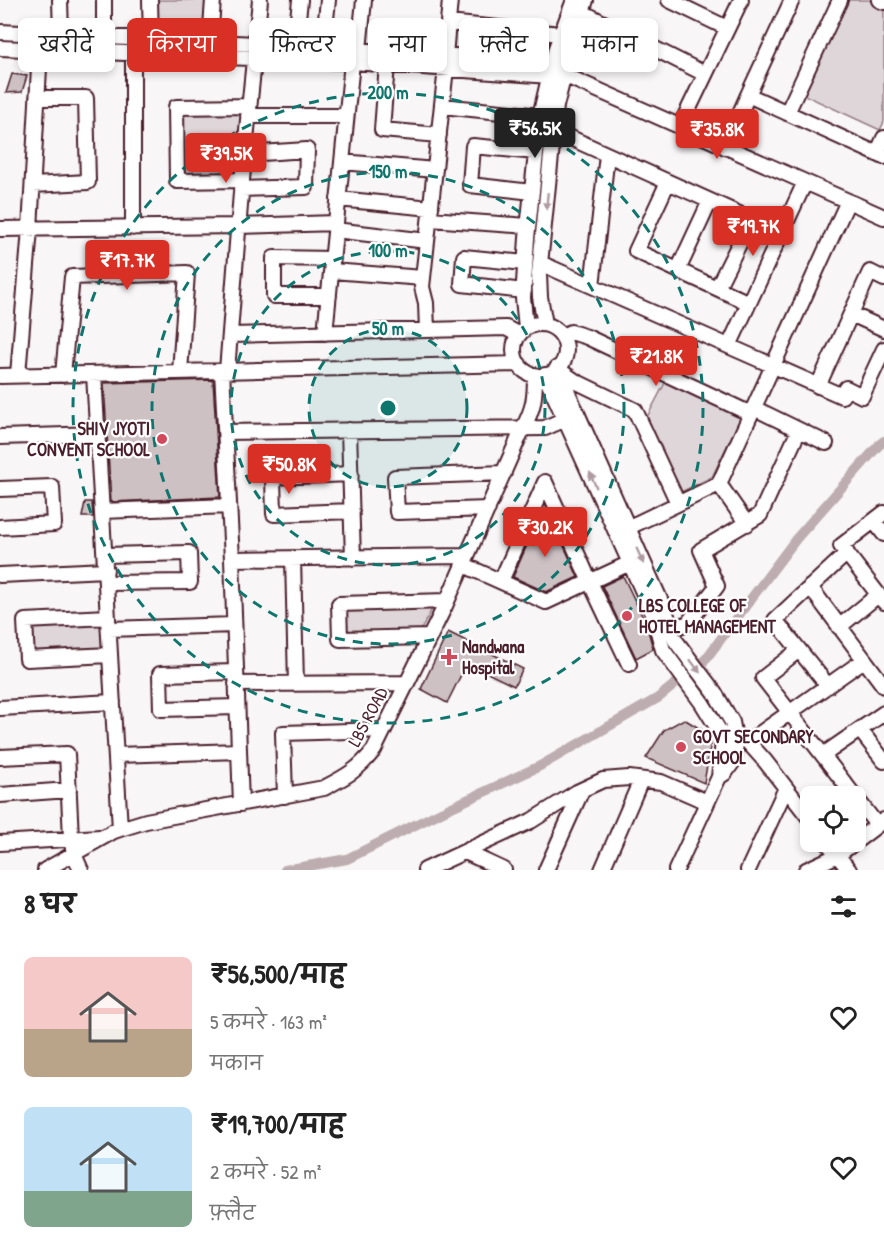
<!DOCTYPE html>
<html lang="hi">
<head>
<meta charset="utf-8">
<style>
  :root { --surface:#fff; --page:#f6f6f6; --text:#222; --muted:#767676; --accent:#d93025 }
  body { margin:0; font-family:"Patrick Hand","Playpen Sans Deva",sans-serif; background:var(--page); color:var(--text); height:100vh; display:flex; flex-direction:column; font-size:22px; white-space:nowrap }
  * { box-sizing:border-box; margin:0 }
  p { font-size:20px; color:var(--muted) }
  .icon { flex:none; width:33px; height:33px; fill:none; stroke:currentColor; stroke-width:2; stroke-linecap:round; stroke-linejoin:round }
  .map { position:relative; height:870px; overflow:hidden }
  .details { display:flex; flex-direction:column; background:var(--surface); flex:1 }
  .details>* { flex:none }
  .banner { position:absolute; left:18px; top:18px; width:849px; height:54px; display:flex; gap:12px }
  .fabs { position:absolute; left:800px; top:786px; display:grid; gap:12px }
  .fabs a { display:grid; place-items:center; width:66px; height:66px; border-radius:9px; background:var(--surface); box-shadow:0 3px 9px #0003; font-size:30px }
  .price { position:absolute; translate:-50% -51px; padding:0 14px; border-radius:6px; background:var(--accent); color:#fff; font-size:20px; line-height:39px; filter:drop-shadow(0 2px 3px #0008) }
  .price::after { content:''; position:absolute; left:50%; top:36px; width:18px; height:14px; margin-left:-9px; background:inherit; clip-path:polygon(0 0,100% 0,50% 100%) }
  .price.selected { background:#222; color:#fff }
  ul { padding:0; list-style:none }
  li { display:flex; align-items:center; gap:18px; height:150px; padding:0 24px }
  li span { display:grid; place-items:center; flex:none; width:168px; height:120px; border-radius:9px; color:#555 }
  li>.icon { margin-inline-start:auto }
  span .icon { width:72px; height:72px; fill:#fffc; stroke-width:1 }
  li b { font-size:26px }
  h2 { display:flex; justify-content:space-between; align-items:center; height:72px; padding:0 24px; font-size:26px }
  .tag { padding:0 21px; border-radius:9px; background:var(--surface); box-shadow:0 3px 9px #0003; font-size:21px; line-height:54px }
  .tag.selected { background:var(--accent); color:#fff }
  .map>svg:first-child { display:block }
  .green { fill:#ded6d9; stroke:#947a82; stroke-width:1.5 }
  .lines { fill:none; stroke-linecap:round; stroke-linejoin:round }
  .canal { stroke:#bdadb0; stroke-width:10 }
  .building { fill:#cdc1c4; stroke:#4a1f2b; stroke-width:1.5 }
  .minor-casing { stroke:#4a1f2b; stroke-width:18 }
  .minor { stroke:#fff; stroke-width:14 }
  .oneway { fill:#ae9aa0 }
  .ring { fill:none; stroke:#0f766e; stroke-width:3; stroke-dasharray:10 8 }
  .poi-dot { fill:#d1495b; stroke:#fff; stroke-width:2 }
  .labels { text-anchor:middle; stroke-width:4.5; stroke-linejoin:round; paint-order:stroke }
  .poi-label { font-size:18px; font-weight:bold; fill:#4a1f2b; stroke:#fff; text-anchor:start }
  .street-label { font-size:18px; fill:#4a1f2b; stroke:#fff }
  .centre { fill:#0f766e; stroke:#fff; stroke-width:3 }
  .ring-label { font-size:18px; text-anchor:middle; font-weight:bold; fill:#0f766e; stroke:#fff; stroke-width:4.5; stroke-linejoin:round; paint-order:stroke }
</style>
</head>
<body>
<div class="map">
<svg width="884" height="870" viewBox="0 0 884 870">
  <rect width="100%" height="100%" fill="#f8f6f7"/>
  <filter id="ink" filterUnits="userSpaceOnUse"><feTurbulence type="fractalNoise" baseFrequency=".0167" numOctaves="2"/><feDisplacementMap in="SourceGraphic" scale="12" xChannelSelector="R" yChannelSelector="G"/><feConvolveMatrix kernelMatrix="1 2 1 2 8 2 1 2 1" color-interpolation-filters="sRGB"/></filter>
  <g filter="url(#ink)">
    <path class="green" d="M155,0H207L205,30L155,29Z
      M844,0H869L884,7V122L880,130L802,94Z
      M183,112L241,113L235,172L182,174Z
      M666,381L741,417L712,477L681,492L647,417Z
      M433,607L420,632L346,634L345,609Z
      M102,623L103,650L33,653L32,627Z"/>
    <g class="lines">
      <path class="canal" d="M285,870L347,859L441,812L540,766L658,698L705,660L796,539L879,445L884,441"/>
    </g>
    <path class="building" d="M12,74L27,76L22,92L6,93Z
      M213,380L220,497L111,502L104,383Z
      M85,502H92L93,517H82Z
      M545,504L578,577L546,592L513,577Z
      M623,576L647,626L653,649L636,658L602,586Z
      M448,632L523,669L514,686L467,663L447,703L421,689Z
      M684,719L712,736L704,783L646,758L664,730Z"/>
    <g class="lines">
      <defs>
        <path id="minor" d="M60,0L61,35
          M150,0L151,39
          M669,0L727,28
          M879,0L884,2
          M582,12L705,74
          M448,23L561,34
          M0,32L256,44L553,62L564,75
          M104,37V0
          M210,42L213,0
          M295,47L300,0
          M0,48L352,62L550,76L564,75L884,217
          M323,48L328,0
          M359,50L364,0
          M445,56L450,0
          M387,64L382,130L439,135
          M748,95L792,0
          M442,106L540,116
          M787,113L840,0
          M248,116H346
          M680,127L741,0
          M553,130L781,233
          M725,147L748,95L884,157
          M877,154L884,138
          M342,162L435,170
          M242,180L177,181L176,107L249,106
          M668,182L636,251L749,303
          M33,185L88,182L86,98H37
          M241,189L306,187L307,150L245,154
          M532,192L470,185L473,146L536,152
          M338,199L431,208
          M430,219L528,226
          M133,228V54
          M0,229L238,226L336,223
          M335,230L427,241
          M540,263L842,396L846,388L862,396L884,349
          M678,270L710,201
          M332,271L423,278
          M592,286L607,155
          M717,288L751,220
          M524,291L462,284L464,257L525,263
          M329,296H274V258L333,259
          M851,314L884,329
          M545,324L540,297L539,274L556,106L572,43L586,0
          M514 350a26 26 0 1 1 52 0a26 26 0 1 1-52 0Z
          M526,328L523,298L527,238L540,116L556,48L574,0
          M427,330L426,303L422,287L446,68
          M325,333L352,62
          M230,335L506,328L519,335
          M562,336L571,332L587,337L751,414
          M729,346L805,182
          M557,368L666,613L675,640L715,693L732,722L736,743L734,760L725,773L719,777
          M559,370L575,381L635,410L678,503
          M222,371L232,559L241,804
          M227,371L242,180L260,0
          M94,374L120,829
          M18,375L30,229L40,50
          M63,375L72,277L187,273L180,372
          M545,375L653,614L663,650L702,703L720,732L723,742L719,777L676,870
          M0,376L519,364
          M818,386L870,272L884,279
          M754,408L826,443
          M349,430L353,558
          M225,432L545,428L565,419
          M0,437L98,434
          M351,474L273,477L274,514L352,511
          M719,484L747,524
          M0,489L52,487L54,524L0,527
          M488,509L397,512L395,477L504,473
          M102,511L229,506
          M884,513L841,546L884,602
          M874,521L884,534
          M621,531L719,484L848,201
          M105,555L189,553L190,582L106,583
          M293,558L296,684
          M232,559L467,556
          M464,565L546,602L630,563
          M0,575L106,570
          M501,581L545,482L590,582L629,664
          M810,587L884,686
          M108,617L25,621L27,659L110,655
          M839,627L878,595
          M109,629L234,625
          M671,629L688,623L717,586L701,550L760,515L799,430
          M430,637L340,639L339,604L447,601
          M799,650L763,678L877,825
          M236,672L160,674L161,709L237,707
          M236,684L407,683
          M828,686L775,620L847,553
          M0,708L113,702
          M860,730L884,761
          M741,738L748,742L765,761L810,819
          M748,742L864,660
          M116,755L239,751
          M823,755L884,713
          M0,757L67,754L71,838L74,854L81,870
          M0,795L69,790
          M285,796L283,733L383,730
          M827,842L849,870
          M0,843L100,837
          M465,852L504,870
          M45,870L114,831L120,829L146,821L324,788C347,776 358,770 374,750L445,606L523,428C534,408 535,397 535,375
          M425,870L531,821L577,792L603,780L629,778L661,782L707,802
          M546,870L582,790
          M602,870L641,780
          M748,870L786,788
          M806,870L838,855L884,820"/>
      </defs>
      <use href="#minor" class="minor-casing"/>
      <use href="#minor" class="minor"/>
    </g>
    <defs><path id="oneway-solid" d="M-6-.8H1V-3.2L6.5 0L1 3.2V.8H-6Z" transform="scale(1.5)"/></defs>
    <g class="oneway">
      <use href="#oneway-solid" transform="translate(547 201) rotate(95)"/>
      <use href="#oneway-solid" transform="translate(593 480) rotate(-114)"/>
      <use href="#oneway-solid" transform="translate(640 556) rotate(66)"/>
      <use href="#oneway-solid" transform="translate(695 666) rotate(53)"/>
    </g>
  </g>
  <circle cx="388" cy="408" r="79" fill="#0f766e" fill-opacity=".12"/>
  <g class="ring">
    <circle cx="388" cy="408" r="79"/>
    <circle cx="388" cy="408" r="157"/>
    <circle cx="388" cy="408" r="236"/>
    <circle cx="388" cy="408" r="315"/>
  </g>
  <g class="poi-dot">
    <circle cx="162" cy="439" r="6"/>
    <circle cx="627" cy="616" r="6"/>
    <path d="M446 648h6v6h6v6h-6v6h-6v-6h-6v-6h6z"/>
    <circle cx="681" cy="747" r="6"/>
  </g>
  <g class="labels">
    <g class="poi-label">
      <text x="150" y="435" text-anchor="end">SHIV JYOTI<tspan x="150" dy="21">CONVENT SCHOOL</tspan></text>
      <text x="639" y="612">LBS COLLEGE OF<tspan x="639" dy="21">HOTEL MANAGEMENT</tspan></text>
      <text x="462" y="653">Nandwana<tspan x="462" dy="21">Hospital</tspan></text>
      <text x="693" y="743">GOVT SECONDARY<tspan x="693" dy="21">SCHOOL</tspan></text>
    </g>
    <g class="street-label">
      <text transform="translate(368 717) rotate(-62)" y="6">LBS ROAD</text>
    </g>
  </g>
  <circle cx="388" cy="408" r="9" class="centre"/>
  <g class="ring-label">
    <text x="388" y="99">200 m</text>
    <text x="388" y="178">150 m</text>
    <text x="388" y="257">100 m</text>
    <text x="388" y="335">50 m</text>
  </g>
</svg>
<div class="fabs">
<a><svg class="icon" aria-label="locate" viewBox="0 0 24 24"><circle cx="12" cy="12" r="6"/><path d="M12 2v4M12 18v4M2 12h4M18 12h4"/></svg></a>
</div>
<b class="price selected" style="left:535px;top:159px">₹56.5K</b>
<b class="price" style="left:717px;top:160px">₹35.8K</b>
<b class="price" style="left:226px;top:184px">₹39.5K</b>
<b class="price" style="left:753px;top:257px">₹19.7K</b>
<b class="price" style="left:127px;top:291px">₹17.7K</b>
<b class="price" style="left:656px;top:387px">₹21.8K</b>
<b class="price" style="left:289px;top:495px">₹50.8K</b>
<b class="price" style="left:545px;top:558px">₹30.2K</b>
<div class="banner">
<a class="tag">खरीदें</a>
<a class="tag selected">किराया</a>
<a class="tag">फ़िल्टर</a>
<a class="tag">नया</a>
<a class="tag">फ़्लैट</a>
<a class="tag">मकान</a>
</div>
</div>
<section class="details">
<h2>8 घर<svg class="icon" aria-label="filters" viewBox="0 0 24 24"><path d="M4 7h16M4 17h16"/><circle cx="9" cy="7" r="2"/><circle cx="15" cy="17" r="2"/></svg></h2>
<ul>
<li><span style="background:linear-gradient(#f6c9c9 60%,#b9a48a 0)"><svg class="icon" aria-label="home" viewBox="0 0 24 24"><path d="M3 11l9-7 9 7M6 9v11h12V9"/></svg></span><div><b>₹56,500/माह</b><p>5 कमरे · 163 m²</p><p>मकान</p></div><svg class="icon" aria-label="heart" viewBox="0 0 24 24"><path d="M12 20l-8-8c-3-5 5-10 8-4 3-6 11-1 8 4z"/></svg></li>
<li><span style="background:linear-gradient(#bfe0f5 70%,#7fa58c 0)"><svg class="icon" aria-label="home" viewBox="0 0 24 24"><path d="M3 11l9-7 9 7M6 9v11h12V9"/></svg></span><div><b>₹19,700/माह</b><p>2 कमरे · 52 m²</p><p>फ़्लैट</p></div><svg class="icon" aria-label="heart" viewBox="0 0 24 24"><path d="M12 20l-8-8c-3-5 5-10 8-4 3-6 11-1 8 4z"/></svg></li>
</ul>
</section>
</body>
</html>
